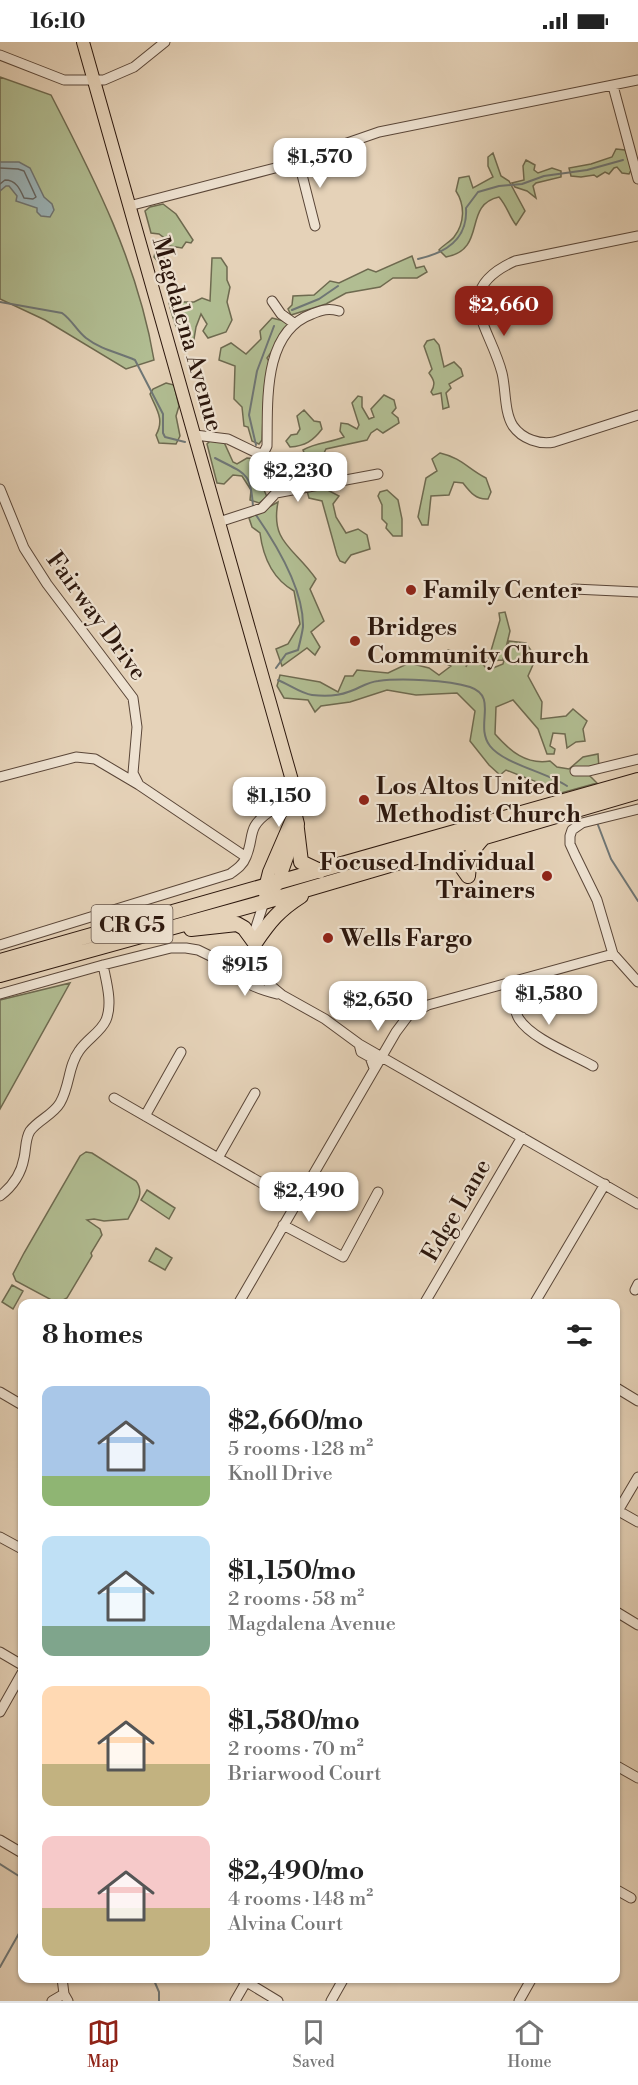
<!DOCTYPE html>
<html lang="en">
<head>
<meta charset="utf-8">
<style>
  :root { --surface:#fff; --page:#f6f6f6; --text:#222; --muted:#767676; --line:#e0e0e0; --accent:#8f2418 }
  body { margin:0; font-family:"Libre Bodoni",serif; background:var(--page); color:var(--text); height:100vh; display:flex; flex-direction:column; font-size:22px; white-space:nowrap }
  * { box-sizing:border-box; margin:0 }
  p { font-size:20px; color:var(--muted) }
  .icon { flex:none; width:33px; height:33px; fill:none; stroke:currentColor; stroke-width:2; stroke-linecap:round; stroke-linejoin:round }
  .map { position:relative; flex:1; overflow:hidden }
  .side { position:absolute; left:18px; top:1257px; width:602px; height:684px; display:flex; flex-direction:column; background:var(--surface); border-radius:12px; box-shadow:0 2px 4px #0004 }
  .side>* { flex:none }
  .price { position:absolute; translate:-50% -51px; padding:0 14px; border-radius:12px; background:#fff; color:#222; font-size:20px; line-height:39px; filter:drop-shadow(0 2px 3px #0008) }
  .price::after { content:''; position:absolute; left:50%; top:36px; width:18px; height:14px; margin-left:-9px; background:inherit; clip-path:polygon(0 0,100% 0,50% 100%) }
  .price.on { background:var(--accent); color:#fff }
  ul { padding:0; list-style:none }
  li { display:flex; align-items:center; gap:18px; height:150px; padding:0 24px }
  li span { display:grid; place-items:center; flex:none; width:168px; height:120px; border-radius:12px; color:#555 }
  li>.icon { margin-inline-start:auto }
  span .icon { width:72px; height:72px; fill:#fffc; stroke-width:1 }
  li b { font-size:26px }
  h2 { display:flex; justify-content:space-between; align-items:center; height:72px; padding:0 24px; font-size:26px }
  .status { display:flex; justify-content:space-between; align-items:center; height:42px; padding:0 30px; background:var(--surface); direction:ltr }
  .status svg { height:16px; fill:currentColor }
  .tabs { display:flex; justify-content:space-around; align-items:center; height:84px; border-top:2px solid var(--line); background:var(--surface); font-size:16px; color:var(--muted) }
  .tabs a { display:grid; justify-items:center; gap:3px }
  .tabs .on { color:var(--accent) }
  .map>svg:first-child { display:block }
  .green { fill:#b1bd92; stroke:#6e6a50; stroke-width:1.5 }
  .water { fill:#9bb5ba; stroke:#6f7675; stroke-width:1.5 }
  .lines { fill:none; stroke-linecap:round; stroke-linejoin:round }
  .shore { stroke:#646664; stroke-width:1.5 }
  .stream { stroke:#6f7675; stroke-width:2 }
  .minor-casing { stroke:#5a4638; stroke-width:11 }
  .major-casing { stroke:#2c170d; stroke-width:14 }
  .highway-casing { stroke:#2c170d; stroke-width:16 }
  .minor { stroke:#eee2d1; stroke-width:9 }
  .major { stroke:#e5d2b8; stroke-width:12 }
  .highway { stroke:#e5d2b8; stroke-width:14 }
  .poi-dot { fill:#8f2418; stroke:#eee2d1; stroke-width:2 }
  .labels { text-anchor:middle; stroke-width:4.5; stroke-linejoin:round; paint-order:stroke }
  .shield { fill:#eee2d1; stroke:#665448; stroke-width:1.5 }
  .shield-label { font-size:22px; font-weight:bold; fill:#2c170d }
  .street-label { font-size:24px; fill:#2c170d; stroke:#eee2d1 }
  .poi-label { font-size:24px; font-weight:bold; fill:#2c170d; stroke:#eee2d1; text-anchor:start }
</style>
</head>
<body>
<div class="status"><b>16:10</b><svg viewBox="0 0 49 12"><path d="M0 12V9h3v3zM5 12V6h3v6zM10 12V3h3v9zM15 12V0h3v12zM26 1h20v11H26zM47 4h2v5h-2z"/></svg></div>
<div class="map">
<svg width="638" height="1959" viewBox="0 0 638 1959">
  <rect width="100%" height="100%" fill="#e5d2b8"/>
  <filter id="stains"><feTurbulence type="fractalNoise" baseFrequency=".00333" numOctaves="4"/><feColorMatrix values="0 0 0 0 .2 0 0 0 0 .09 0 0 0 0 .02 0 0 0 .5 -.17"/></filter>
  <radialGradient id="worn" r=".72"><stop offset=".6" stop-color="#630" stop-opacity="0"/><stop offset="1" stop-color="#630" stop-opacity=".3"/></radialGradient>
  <path class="green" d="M0,35L51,53C95,138 138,222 154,318L126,327L45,278L0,257Z
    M616,107L625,108L632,126L629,132L622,131L617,125L614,126L609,132L605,130L597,135L594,133L581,135L571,134L569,126L591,122L612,115Z
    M493,111L501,134L509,139L525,169L516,183C509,174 507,164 499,155C462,163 488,207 446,215L439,208C443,203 450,200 454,195C465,181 465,163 456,149L459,136L469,134L473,146L493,135L488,124V115Z
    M526,118L535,123L534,128L538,131L552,126L561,129V135L536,141L533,144L536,156L527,149L515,145L512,141L524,138L523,124Z
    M163,162L176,172L193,198L191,201L186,200L182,206L170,204L164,208V217L159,221L154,215L155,211L153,198L164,200L167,198L159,192L151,191L145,169L150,165Z
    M412,214L416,226L424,224L427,230L417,236H393L380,245L346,251L326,262L291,273L288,267L292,263L293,254L314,253L330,239L339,241L368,227L376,230Z
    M212,216H221L227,225V238L230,245L227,260L232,278L226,290L208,296L203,289L207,282L201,272L196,285L193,303L181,298C177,285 171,274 169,260H194L202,256L210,259Z
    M272,276L288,280V293L277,302L267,316L272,324L264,352L262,398L259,402L252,399L248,385L244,384L242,365L234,357L235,324L219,318L221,306L231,301L246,312L261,297L260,289Z
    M434,297L439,303L444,325L454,320L461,327L463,334L449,342L451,346L446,351L449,365L443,367L441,351L433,353L431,350C436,342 434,338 429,331L432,327L424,304L427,299Z
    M166,341L174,343L179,364L176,374L180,394L176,402L159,401L156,393C165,377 156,367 150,352L153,347Z
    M384,353L394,358L396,366L392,371L398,376L399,381L383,391L377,387L371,391L367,398L326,407L323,413H305L303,408C316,400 330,401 344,395L340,389L341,381L348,382L357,387L359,383L352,361L358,354L362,355V365L369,377L374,375L371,367Z
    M304,368L314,379L320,380L322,387C313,399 305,404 290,405L286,399L291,393L297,392L300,387L297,374Z
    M213,396L223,398L233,420L237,422L247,416L259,417L270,411L281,413L283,435L282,443L275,446L266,439L261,441L267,455L259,461L250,458L251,448L242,434L233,433L224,442L217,441L207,402Z
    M440,411C462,416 468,427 486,436L491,450L488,457C476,458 470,450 463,441L454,440L449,453L431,454L428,483H422L418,475L426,436L437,429L432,417Z
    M320,444L339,454L333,462L336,475L346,491L358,487L367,493L370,507L351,513L345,521L340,519L337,513L322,459L309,456L307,449Z
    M387,448L398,458L402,477V494H393L386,486L387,482L382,477V463L378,454L380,450Z
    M278,460C270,501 295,506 316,537L310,547L324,579L311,590L320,605L315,613L307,606L282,624L276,607L288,602L300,582L294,549C273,537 263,515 260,491L252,485L249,476Z
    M505,570L510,589L503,618L488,619L500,578L499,571Z
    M509,599L526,601L536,616L528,634L542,660L541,677L566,674L573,667L587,679L583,687L585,699L576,700L567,706L565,692L553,691L550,704L555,707L554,712H547L538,687L513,658L496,665L495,692C510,709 526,723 550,719L557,725L569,727L583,715L598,712L599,726L590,734L597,741L554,753L539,741L506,728L500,733L489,723L470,699L475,669L457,651L416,653L387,648L350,660L321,664L315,670L308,658L284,656L277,644L280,633L320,640L338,650L345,634H353L357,628L388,631L409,621L429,626L439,633L451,624L444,621L448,608L469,614L466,625L470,618H479L488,628L503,622Z
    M70,941L0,1067V958Z
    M86,1110L92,1111L136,1139C146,1152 134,1164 128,1177L104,1179L94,1177L87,1178L100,1187L102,1193L91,1211L92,1214L67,1256L57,1261L16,1239L13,1232L24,1211L80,1114Z
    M147,1148L175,1166L169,1177L141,1158Z
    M156,1206L172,1216L165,1228L149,1219Z
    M12,1243L23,1249L13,1267L2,1260Z"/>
  <path class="water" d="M0,120H19L30,126L44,155L52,162L54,168L50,175L41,174L37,170V166L16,159L17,154L9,144H6L0,149Z"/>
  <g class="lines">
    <path class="shore" d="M0,126L18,127L24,129L36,155L33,157L24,156C20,147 16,138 5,138L0,142"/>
    <path class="stream" d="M418,217C445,211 468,198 466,166L478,150L499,144L522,142L544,134L587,128L623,118
      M0,260L62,271C72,278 77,289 86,296C103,309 118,310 135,318L163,372V391L165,395L185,400
      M292,268L319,257L338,244
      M256,403L249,373L257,329L274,284
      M215,416C245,432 251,429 253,465
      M252,441L255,417
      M256,473C276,502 304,548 303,585C302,592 300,600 298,608L286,612L276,626
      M278,638C288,642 302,652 312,653C322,654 338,654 348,650C358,647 367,640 378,639C401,636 448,638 470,645C499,655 474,683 490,704C504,722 546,730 567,744
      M598,783L611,817L638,859
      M0,1822L22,1836
      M0,1925L22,1886
      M153,1936L159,1950V1959"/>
    <defs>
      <path id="minor" d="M0,13L64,38H104L134,25L165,0
        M613,44L638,137
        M298,117L315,184
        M129,164L275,126L379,90L638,38
        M638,194L515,219C449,249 490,284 502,331C506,347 504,370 513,384C522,397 540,403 554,400L638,373
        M272,259L281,272L295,282
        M195,393L228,397L255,410L263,412L267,404C268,361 262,290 312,272C322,268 328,266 339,269
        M0,447L24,506L47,542L133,656L137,685L133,731L139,743L246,815
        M219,480L262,466L276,451L378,432
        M574,547L638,550
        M575,729H589L638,717
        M0,735L76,715L95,717L139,743
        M638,767L582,781L572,788L570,794V802L575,813L597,858L613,912L638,940
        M264,860L256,885L255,901L258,916L270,943L282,953L325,977L359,1002L638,1162
        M0,903L230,832C237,827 243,823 246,815C255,794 246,786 269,770C279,764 284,765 295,770
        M232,926C242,942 259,947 277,952
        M508,941C512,952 513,967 519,977C532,997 572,1012 593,1024
        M0,952L103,923L171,906H186L198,908L243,930L262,925
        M359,1002L361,1010L370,1015L374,1026
        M114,1056L296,1161
        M145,1074L181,1010
        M218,1116L255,1051
        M0,1154C13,1144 21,1133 24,1116C26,1108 25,1097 30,1089C38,1078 53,1073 60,1061C70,1044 68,1024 79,1009C87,997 101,990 106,978C113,961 106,939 103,923
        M283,1183L343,1215L378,1150
        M635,1248L638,1242
        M238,1262L396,990L408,974L428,963L613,912
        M424,1262L522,1095
        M534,1262L605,1142
        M615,1345L638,1359
        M0,1350L22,1363
        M615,1467L638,1480
        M615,1474L638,1435
        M0,1495L22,1507
        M615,1569L638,1583
        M0,1610L22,1623
        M0,1670L22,1631
        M615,1723L638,1736
        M0,1798L22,1811
        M615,1847L631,1856
        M62,1936L64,1952L68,1959
        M240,1936L278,1959
        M52,1959L64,1952
        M235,1959L246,1940
        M331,1959L344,1936
        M519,1959L532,1936"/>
      <path id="major" d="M83,0L295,749V770L298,782L297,787L278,841L264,860
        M264,850L269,830L295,770"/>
      <path id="highway" d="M297,787L301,820L320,829
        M437,808L456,817L468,834
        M468,834C470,814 470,809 485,794
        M191,887L237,882L244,886L255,901C270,879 279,868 301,854
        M0,919L638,738
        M0,933L264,860L638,750"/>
    </defs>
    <use href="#minor" class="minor-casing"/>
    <use href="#major" class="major-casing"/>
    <use href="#highway" class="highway-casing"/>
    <use href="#minor" class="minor"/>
    <use href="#major" class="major"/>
    <use href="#highway" class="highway"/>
  </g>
  <g class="poi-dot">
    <circle cx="411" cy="548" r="6"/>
    <circle cx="355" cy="599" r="6"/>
    <circle cx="364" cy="758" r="6"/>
    <circle cx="547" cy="834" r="6"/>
    <circle cx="328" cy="896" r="6"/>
  </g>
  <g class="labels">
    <rect class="shield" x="91.5" y="863" width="81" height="38" rx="4.5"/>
    <g class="shield-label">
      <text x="132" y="890">CR G5</text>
    </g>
    <g class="street-label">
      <text transform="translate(188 292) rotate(74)" y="8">Magdalena Avenue</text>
      <text transform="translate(97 574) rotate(54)" y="8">Fairway Drive</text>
      <text transform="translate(456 1168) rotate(-60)" y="8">Edge Lane</text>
    </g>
    <g class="poi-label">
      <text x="423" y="556">Family Center</text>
      <text x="367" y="593">Bridges<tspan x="367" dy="28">Community Church</tspan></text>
      <text x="376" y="752">Los Altos United<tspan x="376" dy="28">Methodist Church</tspan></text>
      <text x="535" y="828" text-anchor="end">Focused Individual<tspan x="535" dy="28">Trainers</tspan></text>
      <text x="340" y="904">Wells Fargo</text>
    </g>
  </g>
  <rect width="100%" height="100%" filter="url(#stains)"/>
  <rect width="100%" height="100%" fill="url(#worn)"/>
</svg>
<b class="price" style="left:320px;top:147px">$1,570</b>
<b class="price on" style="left:504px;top:295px">$2,660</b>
<b class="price" style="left:298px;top:461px">$2,230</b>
<b class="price" style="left:279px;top:786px">$1,150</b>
<b class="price" style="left:245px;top:955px">$915</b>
<b class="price" style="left:549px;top:984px">$1,580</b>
<b class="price" style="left:378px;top:990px">$2,650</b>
<b class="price" style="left:309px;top:1181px">$2,490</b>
<section class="side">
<h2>8 homes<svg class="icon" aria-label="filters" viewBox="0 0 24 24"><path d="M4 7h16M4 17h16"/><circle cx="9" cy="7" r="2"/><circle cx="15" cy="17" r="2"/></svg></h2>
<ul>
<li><span style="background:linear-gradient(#a9c7e8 75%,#8fb573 0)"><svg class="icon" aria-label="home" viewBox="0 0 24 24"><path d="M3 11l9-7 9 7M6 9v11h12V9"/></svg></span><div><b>$2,660/mo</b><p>5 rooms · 128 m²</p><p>Knoll Drive</p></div></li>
<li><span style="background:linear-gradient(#bfe0f5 75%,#7fa58c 0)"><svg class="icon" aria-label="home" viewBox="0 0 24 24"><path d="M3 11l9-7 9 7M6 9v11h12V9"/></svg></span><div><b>$1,150/mo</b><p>2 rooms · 58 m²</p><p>Magdalena Avenue</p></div></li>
<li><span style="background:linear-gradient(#ffd9b3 65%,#c2b280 0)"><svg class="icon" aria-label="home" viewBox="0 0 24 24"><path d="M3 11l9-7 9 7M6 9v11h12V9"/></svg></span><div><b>$1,580/mo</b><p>2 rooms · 70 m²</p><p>Briarwood Court</p></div></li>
<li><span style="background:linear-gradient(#f6c9c9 60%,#c2b280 0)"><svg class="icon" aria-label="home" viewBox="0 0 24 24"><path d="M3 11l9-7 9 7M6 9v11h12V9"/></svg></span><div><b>$2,490/mo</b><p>4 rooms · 148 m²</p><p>Alvina Court</p></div></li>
</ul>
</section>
</div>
<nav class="tabs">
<a class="on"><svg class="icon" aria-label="map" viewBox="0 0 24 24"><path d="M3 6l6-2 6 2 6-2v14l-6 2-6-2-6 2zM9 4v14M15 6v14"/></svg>Map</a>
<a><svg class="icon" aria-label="saved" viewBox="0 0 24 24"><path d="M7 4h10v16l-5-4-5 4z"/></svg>Saved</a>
<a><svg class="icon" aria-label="home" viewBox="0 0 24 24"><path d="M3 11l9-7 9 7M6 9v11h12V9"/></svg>Home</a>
</nav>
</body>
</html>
